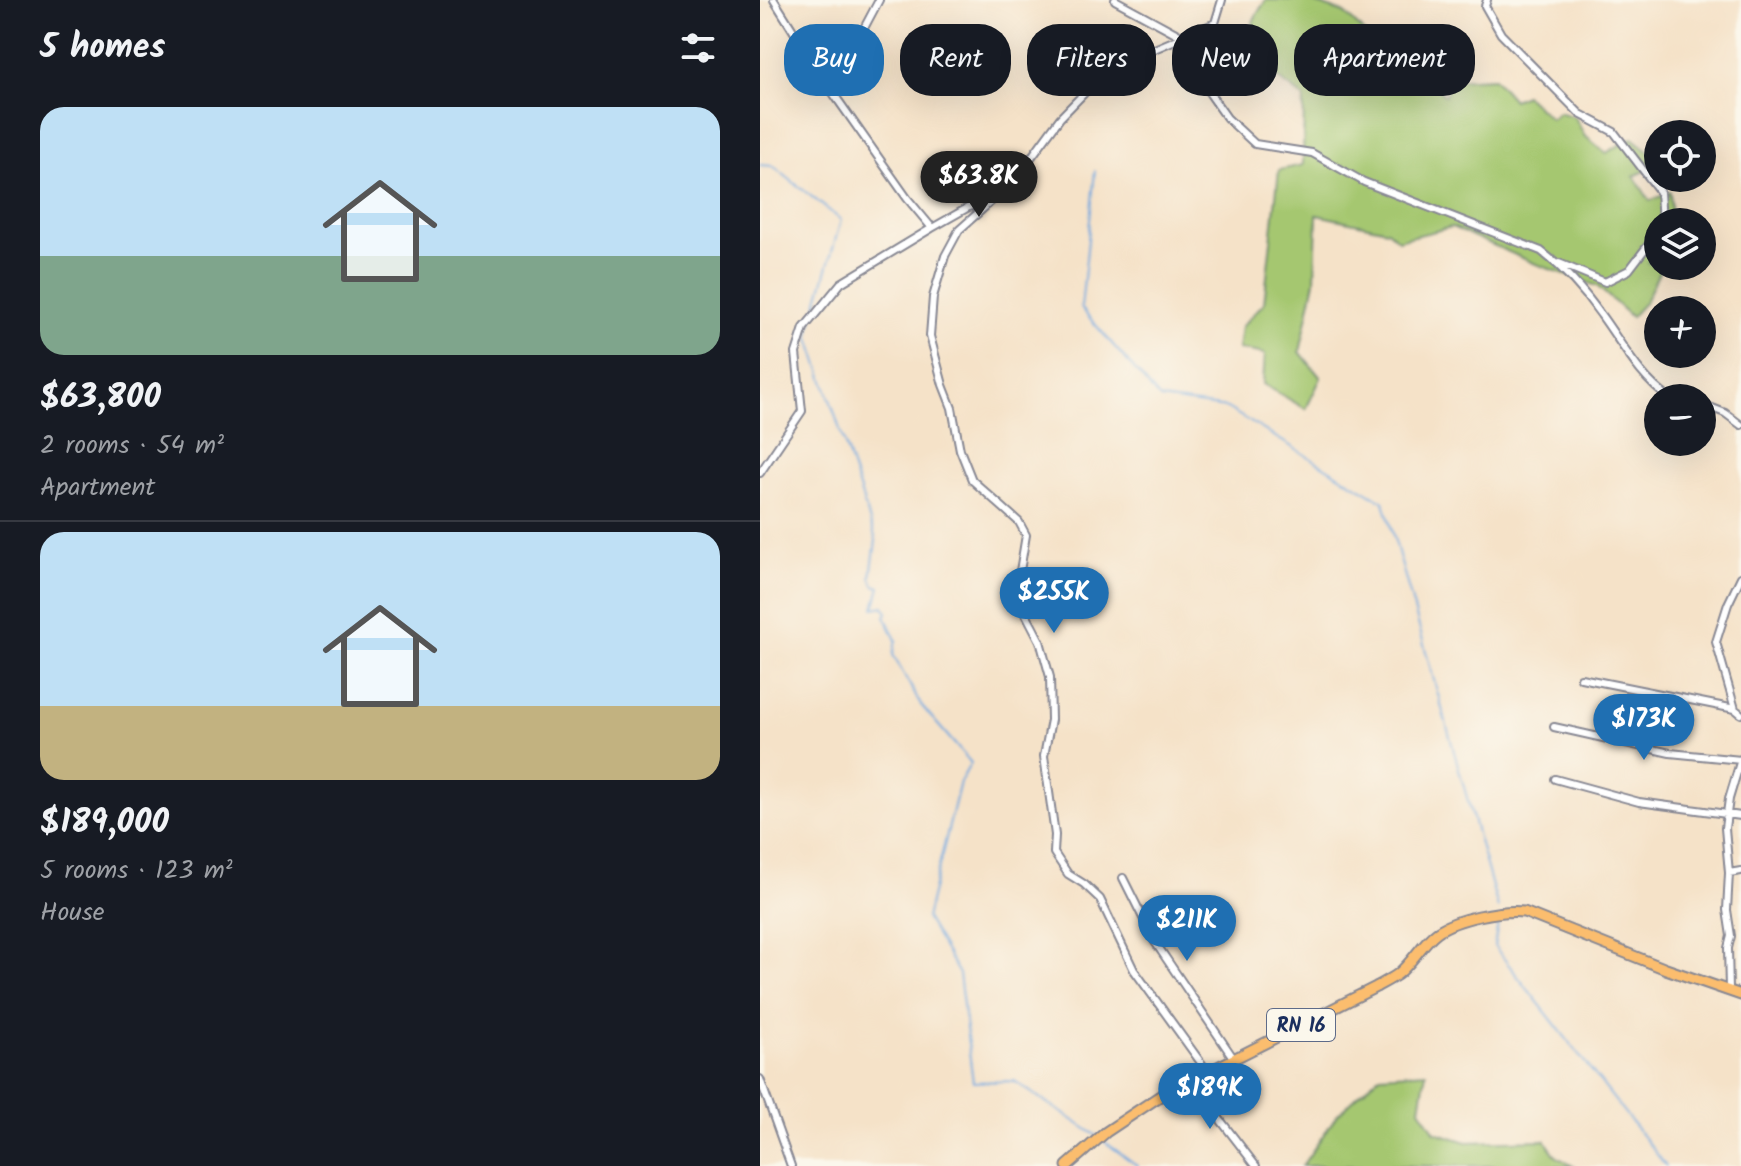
<!DOCTYPE html>
<html lang="en">
<head>
<meta charset="utf-8">
<style>
  :root { --surface:#171b24; --page:#242831; --text:#f1f3f6; --muted:#9ea1a6; --line:#363941; --accent:#1f6fb2 }
  body { margin:0; font-family:Kalam,sans-serif; background:var(--page); color:var(--text); height:100vh; display:flex; flex-direction:column; font-size:30px; white-space:nowrap }
  * { box-sizing:border-box; margin:0 }
  p { font-size:26px; color:var(--muted) }
  .icon { flex:none; width:44px; height:44px; fill:none; stroke:currentColor; stroke-width:2; stroke-linecap:round; stroke-linejoin:round }
  .map { position:relative; flex:1; overflow:hidden }
  .side { display:flex; flex-direction:column; background:var(--surface); width:760px }
  .side>* { flex:none }
  .guide { position:absolute; left:24px; top:24px; width:760px; height:72px; display:flex; gap:16px }
  .fabs { position:absolute; left:884px; top:120px; display:grid; gap:16px }
  .fabs a { display:grid; place-items:center; width:72px; height:72px; border-radius:50%; background:var(--surface); box-shadow:0 8px 32px #0002; font-size:40px }
  .price { position:absolute; translate:-50% -68px; padding:0 18px; border-radius:28px; background:var(--accent); color:#fff; font-size:26px; line-height:52px; filter:drop-shadow(0 2px 4px #0008) }
  .price::after { content:''; position:absolute; left:50%; top:48px; width:24px; height:18px; margin-left:-12px; background:inherit; clip-path:polygon(0 0,100% 0,50% 100%) }
  .price.current { background:#222; color:#fff }
  ul { padding:0; list-style:none }
  li { display:grid; align-content:center; gap:16px; height:424px; padding:0 40px }
  li+li { border-top:2px solid var(--line) }
  li span { display:grid; place-items:center; height:248px; border-radius:24px; color:#555 }
  li>.icon { margin-inline-start:auto }
  span .icon { width:144px; height:144px; fill:#fffc; stroke-width:1 }
  li b { font-size:34px }
  h2 { display:flex; justify-content:space-between; align-items:center; height:96px; padding:0 40px; font-size:34px }
  .chip { padding:0 28px; border-radius:32px; background:var(--surface); box-shadow:0 8px 32px #0002; font-size:28px; line-height:72px }
  .chip.current { background:var(--accent); color:#fff }
  main { display:flex; flex:1; min-height:0 }
  .map>svg:first-child { display:block }
  .green { fill:#a5c770; stroke:#607b67; stroke-width:2 }
  .lines { fill:none; stroke-linecap:round; stroke-linejoin:round }
  .stream { stroke:#6fa7de; stroke-width:2 }
  .street-casing { stroke:#888893; stroke-width:10 }
  .primary-casing { stroke:#888893; stroke-width:13 }
  .street { stroke:#fff; stroke-width:6 }
  .primary { stroke:#fbbd6e; stroke-width:9 }
  .labels { text-anchor:middle; stroke-width:7; stroke-linejoin:round; paint-order:stroke }
  .shield { fill:#fbf7ec; stroke:#5e6b89; stroke-width:2 }
  .shield-label { font-size:20px; font-weight:bold; fill:#1b2f5e }
</style>
</head>
<body>
<main>
<section class="side">
<h2>5 homes<svg class="icon" aria-label="filters" viewBox="0 0 24 24"><path d="M4 7h16M4 17h16"/><circle cx="9" cy="7" r="2"/><circle cx="15" cy="17" r="2"/></svg></h2>
<ul>
<li><span style="background:linear-gradient(#bfe0f5 60%,#7fa58c 0)"><svg class="icon" aria-label="home" viewBox="0 0 24 24"><path d="M3 11l9-7 9 7M6 9v11h12V9"/></svg></span><div><b>$63,800</b><p>2 rooms · 54 m²</p><p>Apartment</p></div></li>
<li><span style="background:linear-gradient(#bfe0f5 70%,#c2b280 0)"><svg class="icon" aria-label="home" viewBox="0 0 24 24"><path d="M3 11l9-7 9 7M6 9v11h12V9"/></svg></span><div><b>$189,000</b><p>5 rooms · 123 m²</p><p>House</p></div></li>
</ul>
</section>
<div class="map">
<svg width="981" height="1166" viewBox="0 0 981 1166">
  <rect width="100%" height="100%" fill="#fbf7ec"/>
  <filter id="ink" filterUnits="userSpaceOnUse"><feTurbulence type="fractalNoise" baseFrequency=".0125" numOctaves="2"/><feDisplacementMap in="SourceGraphic" scale="16" xChannelSelector="R" yChannelSelector="G"/><feConvolveMatrix kernelMatrix="1 2 1 2 8 2 1 2 1" color-interpolation-filters="sRGB"/></filter>
  <filter id="wash" filterUnits="userSpaceOnUse"><feTurbulence type="fractalNoise" baseFrequency=".006" numOctaves="4" result="noise"/><feDisplacementMap in="SourceGraphic" scale="32" xChannelSelector="R" yChannelSelector="G"/><feGaussianBlur stdDeviation="1.8" result="paint"/><feColorMatrix in="noise" values="0 0 0 0 0 0 0 0 0 0 0 0 0 0 0 0 0 1.4 0 .05"/><feComposite in="paint" operator="in"/></filter>
  <g filter="url(#wash)">
    <rect width="100%" height="100%" fill="#f5e2c8"/>
    <path class="green" d="M506,0H546L584,13L620,47L619,66L671,83L685,96L690,80L734,78L753,100L765,95L791,119L799,112L815,117L824,135L846,153L872,138L891,153L898,149V165L874,176L890,201L910,192L912,222H898V246L888,262L900,270L885,302L871,317L837,286L776,264L692,227L638,240L627,230L557,215L555,281L540,352L561,378L546,409L503,384L505,354L478,349L481,327L504,303L519,170L543,165L544,98C520,78 483,59 493,23C495,15 502,7 506,0Z
      M666,1072L660,1109L675,1132L707,1142L785,1140L796,1156L813,1166H542L577,1115L620,1075Z"/>
    <g class="lines">
      <path class="stream" d="M0,165L13,166L81,220L55,311
        M335,171L321,308L400,399L467,408L624,502L738,908
        M52,321L49,335L116,540L111,577L114,585L120,587L114,608L124,606L127,613L125,616L136,640L133,655L161,705L211,763L200,782L166,918L199,974L213,1082L254,1081L337,1136
        M739,918L734,946L906,1166
        M342,1140L378,1166"/>
    </g>
  </g>
  <g filter="url(#ink)">
    <g class="lines">
      <defs>
        <path id="street" d="M14,0L66,83L147,198L172,228L209,207L235,198L270,159L300,118L334,83L364,62L455,23L462,0
          M355,0L423,37L448,91L467,118L495,144L552,153L604,182L781,251C803,268 825,292 841,315C863,345 879,377 909,398
          M727,0L725,6L741,34L820,114L854,132L900,192L902,222
          M66,83L72,61L93,49L119,0
          M235,198L199,230L185,256L173,297L170,336L183,385L192,408L200,450L212,480L259,522L266,535L256,595L280,641L290,677L291,720L284,756L295,835L294,853L308,874L324,884L340,899L374,970L447,1071
          M799,263L845,282L869,270L898,232
          M942,404L965,413L981,425
          M0,473L42,411L36,353L44,328L81,283L172,228
          M821,678L975,709L981,714
          M975,709L956,642L968,604L981,577
          M794,727L910,753L981,760
          M795,779L879,802L981,816
          M969,873L981,871
          M363,878L395,942L474,1059
          M969,989L968,948L971,936L967,910L969,873L965,828L969,799L981,759
          M435,1077L455,1113L496,1166
          M0,1079L31,1166"/>
        <path id="primary" d="M307,1166L346,1132L400,1096L616,987C623,983 631,979 638,974C653,962 662,943 677,932C695,919 742,909 764,912L906,969L981,995"/>
      </defs>
      <use href="#street" class="street-casing"/>
      <use href="#primary" class="primary-casing"/>
      <use href="#street" class="street"/>
      <use href="#primary" class="primary"/>
    </g>
  </g>
  <g class="labels">
    <rect class="shield" x="507" y="1009" width="68" height="32" rx="6"/>
    <g class="shield-label">
      <text x="541" y="1032">RN 16</text>
    </g>
  </g>
</svg>
<div class="fabs">
<a><svg class="icon" aria-label="locate" viewBox="0 0 24 24"><circle cx="12" cy="12" r="6"/><path d="M12 2v4M12 18v4M2 12h4M18 12h4"/></svg></a>
<a><svg class="icon" aria-label="layers" viewBox="0 0 24 24"><path d="M12 4l9 5-9 5-9-5zM3 14l9 5 9-5"/></svg></a>
<a>+</a>
<a>−</a>
</div>
<b class="price current" style="left:219px;top:219px">$63.8K</b>
<b class="price" style="left:294px;top:635px">$255K</b>
<b class="price" style="left:884px;top:762px">$173K</b>
<b class="price" style="left:427px;top:963px">$211K</b>
<b class="price" style="left:450px;top:1131px">$189K</b>
<div class="guide">
<a class="chip current">Buy</a>
<a class="chip">Rent</a>
<a class="chip">Filters</a>
<a class="chip">New</a>
<a class="chip">Apartment</a>
</div>
</div>
</main>
</body>
</html>
